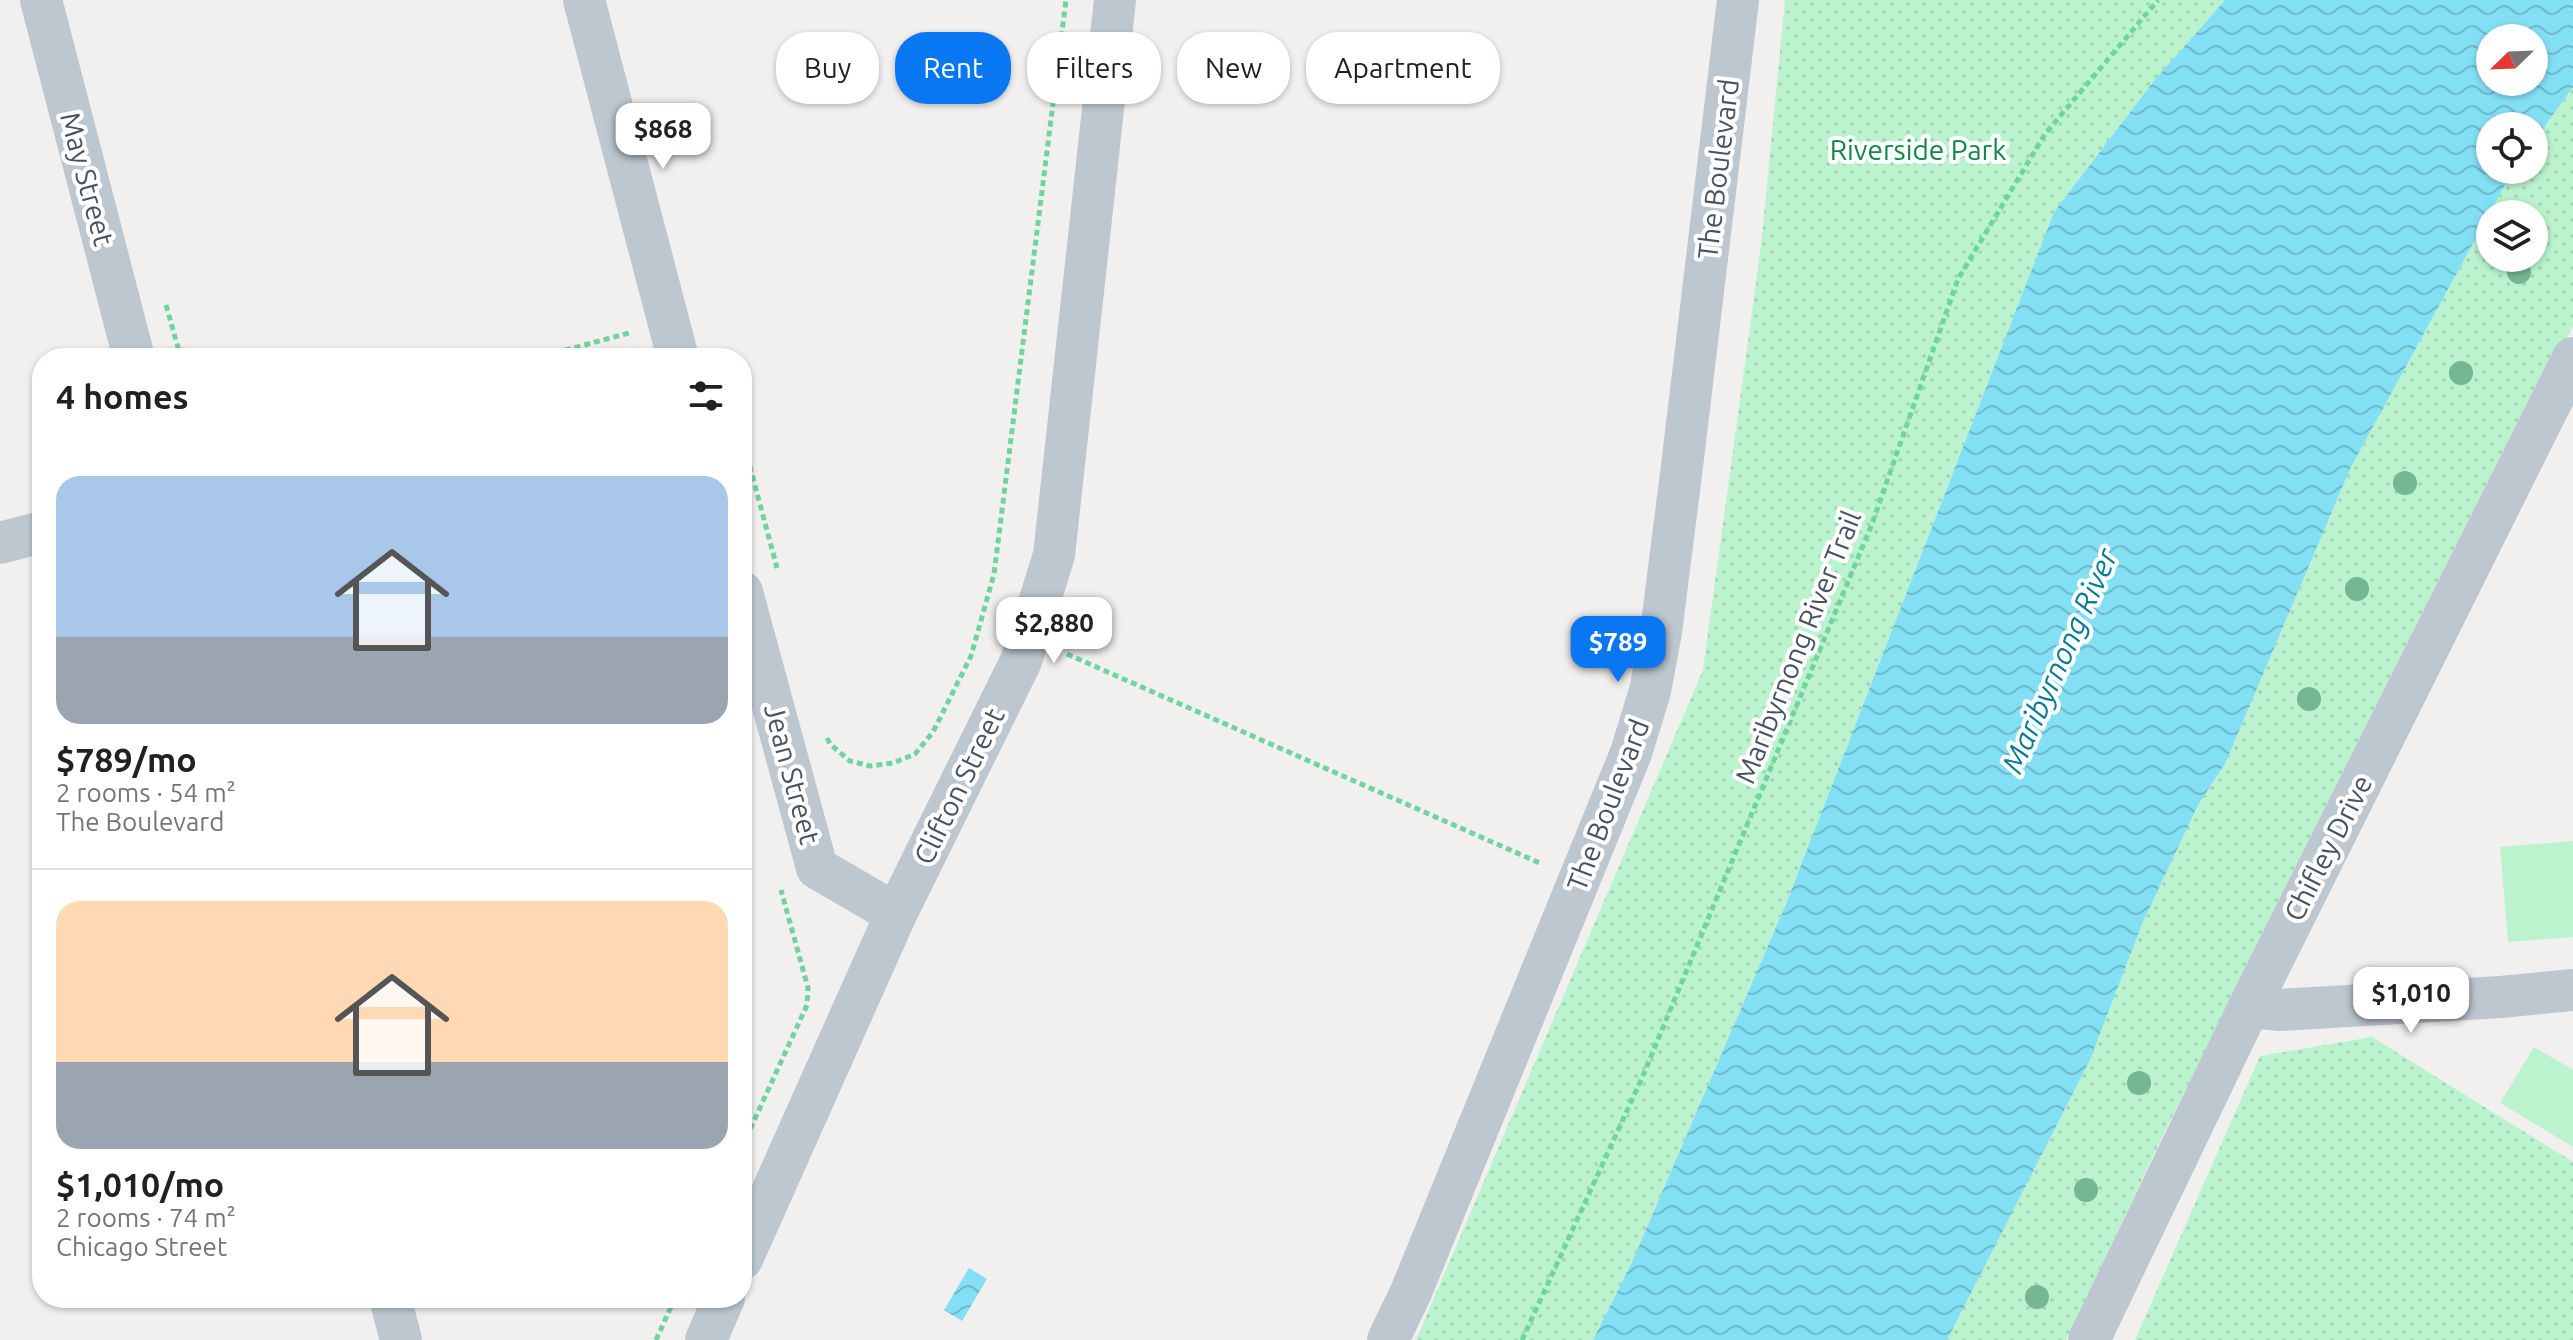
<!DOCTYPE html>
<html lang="en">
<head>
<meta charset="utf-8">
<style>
  :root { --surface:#fff; --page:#f2f2f2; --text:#202124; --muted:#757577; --line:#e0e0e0; --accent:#0977f2 }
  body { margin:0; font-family:Ubuntu,sans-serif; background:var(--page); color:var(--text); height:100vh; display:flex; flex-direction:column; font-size:30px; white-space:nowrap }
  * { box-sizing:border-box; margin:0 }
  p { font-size:26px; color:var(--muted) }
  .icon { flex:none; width:44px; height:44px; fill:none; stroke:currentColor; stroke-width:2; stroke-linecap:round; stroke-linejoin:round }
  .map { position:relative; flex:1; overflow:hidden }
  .panel { position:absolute; left:32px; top:348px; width:720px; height:960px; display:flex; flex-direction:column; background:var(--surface); border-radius:32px; box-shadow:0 2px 6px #0004 }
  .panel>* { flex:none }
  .top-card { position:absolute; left:776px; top:32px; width:760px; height:72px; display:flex; gap:16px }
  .needle { width:52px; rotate:247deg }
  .tools { position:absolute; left:2476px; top:24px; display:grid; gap:16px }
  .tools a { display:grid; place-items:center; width:72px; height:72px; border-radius:50%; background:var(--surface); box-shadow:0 2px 6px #0004; font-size:40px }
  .price { position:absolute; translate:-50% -68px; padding:0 18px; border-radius:16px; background:#fff; color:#222; font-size:26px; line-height:52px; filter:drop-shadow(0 2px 4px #0008) }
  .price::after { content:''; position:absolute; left:50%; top:48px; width:24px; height:18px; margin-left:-12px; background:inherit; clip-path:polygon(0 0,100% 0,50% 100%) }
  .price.selected { background:var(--accent); color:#fff }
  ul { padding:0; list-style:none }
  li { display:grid; align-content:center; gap:16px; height:424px; padding:0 24px }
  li+li { border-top:2px solid var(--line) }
  li span { display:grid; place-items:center; height:248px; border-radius:24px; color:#555 }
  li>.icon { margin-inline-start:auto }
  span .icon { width:144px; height:144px; fill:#fffc; stroke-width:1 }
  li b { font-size:34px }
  h2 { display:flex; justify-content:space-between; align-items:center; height:96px; padding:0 24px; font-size:34px }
  .chip { padding:0 28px; border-radius:32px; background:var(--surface); box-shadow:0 2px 6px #0004; font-size:28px; line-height:72px }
  .chip.selected { background:var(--accent); color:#fff }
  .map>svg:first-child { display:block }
  .grass { fill:#baf3ce }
  .park { fill:url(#park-dots); fill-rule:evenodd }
  .water { fill:url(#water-waves); fill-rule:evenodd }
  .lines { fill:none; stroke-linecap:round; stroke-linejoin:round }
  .path { stroke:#6fd49f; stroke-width:5; stroke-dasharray:6 4; stroke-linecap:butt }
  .minor { stroke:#bcc7d0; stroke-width:42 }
  .tree { fill:#75b693 }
  .labels { text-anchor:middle; stroke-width:8; stroke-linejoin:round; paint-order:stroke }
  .park-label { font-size:28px; fill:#0f8747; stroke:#fff }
  .street-label { font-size:28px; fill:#45545f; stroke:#fff }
  .water-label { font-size:30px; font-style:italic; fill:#037c96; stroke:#fff }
</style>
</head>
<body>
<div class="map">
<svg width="2573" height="1340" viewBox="0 0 2573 1340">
  <defs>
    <pattern id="park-dots" width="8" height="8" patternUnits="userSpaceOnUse" patternTransform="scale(2)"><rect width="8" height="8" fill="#baf3ce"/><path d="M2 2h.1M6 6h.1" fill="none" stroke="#a1d2b3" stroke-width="1.8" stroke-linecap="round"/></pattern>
    <pattern id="water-waves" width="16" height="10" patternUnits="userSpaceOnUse" patternTransform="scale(2)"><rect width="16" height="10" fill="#83e0f4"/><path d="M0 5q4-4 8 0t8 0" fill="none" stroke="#6db8c9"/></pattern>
  </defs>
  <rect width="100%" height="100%" fill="#f2efef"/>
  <path class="grass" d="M2573,841V937L2508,942L2500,847Z
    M2534,1047L2573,1070V1147L2500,1103Z"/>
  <path class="park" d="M1785,0H2225L2153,82L2054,212L1786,904L1632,1262L1593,1340H1416L1703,670L1761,246Z
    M2573,87V326L2165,1131L2066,1340H1947L2090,1060L2142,924L2198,805L2225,764L2350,469L2510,175L2513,170H2534V141ZM2490,214H2534V258H2490Z
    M2372,1037L2573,1162V1340H2135L2260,1056Z"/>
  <path class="water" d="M2225,0H2573V87L2534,141V126H2490V170H2513L2350,469L2225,764L2198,805L2142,924L2090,1060L1947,1340H1593L1632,1262L1786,904L2054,212L2153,82ZM2490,38H2534V82H2490Z
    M969,1268L987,1279L962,1321L944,1310Z"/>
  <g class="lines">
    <path class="path" d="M166,305L181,358
      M536,358L629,333V330
      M742,437L777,568
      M1067,654L1542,864
      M827,738L830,744L850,761L870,766L893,763L915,754L933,732L971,656L994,574L1066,0
      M742,1147L807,1005L808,988L781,890
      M656,1340L675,1298
      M1522,1340L1642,1078L1872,524L1958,279L2045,134L2158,0"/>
    <path class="minor" d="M41,0L134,358
      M584,0L678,358
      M0,543L42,532
      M742,592L817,868L896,914
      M2249,1007L2280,1010L2501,997L2573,990
      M742,1259L896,914L1021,661L1054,555L1115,0
      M390,1298L401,1340
      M706,1340L724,1298
      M1388,1340L1411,1292L1631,753L1650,691L1661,632L1682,466L1738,0
      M2089,1340L2249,1007L2573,358"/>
  </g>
  <g class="tree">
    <circle cx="2519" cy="272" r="12"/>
    <circle cx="2461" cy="373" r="12"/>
    <circle cx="2405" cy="483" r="12"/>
    <circle cx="2357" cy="589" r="12"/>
    <circle cx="2309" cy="699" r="12"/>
    <circle cx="2139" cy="1083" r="12"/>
    <circle cx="2086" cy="1190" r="12"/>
    <circle cx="2037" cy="1297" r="12"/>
  </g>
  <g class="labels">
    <g class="park-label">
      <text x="1918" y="160">Riverside Park</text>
    </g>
    <g class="street-label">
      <text transform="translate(1718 169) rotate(-83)" y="10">The Boulevard</text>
      <text transform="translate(87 179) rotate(75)" y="10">May Street</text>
      <text transform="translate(1798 647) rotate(-68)" y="10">Maribyrnong River Trail</text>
      <text transform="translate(792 774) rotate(75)" y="10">Jean Street</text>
      <text transform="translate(959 786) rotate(-64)" y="10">Clifton Street</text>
      <text transform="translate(1608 805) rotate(-69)" y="10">The Boulevard</text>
      <text transform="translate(2328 848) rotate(-63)" y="10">Chifley Drive</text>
    </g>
    <g class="water-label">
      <text transform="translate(2060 661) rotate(-66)" y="10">Maribyrnong River</text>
    </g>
  </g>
</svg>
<div class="tools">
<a><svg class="needle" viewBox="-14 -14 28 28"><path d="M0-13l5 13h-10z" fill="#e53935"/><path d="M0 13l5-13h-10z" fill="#757577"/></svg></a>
<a><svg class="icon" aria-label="locate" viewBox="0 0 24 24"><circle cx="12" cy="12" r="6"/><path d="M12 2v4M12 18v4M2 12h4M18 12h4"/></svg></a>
<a><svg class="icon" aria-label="layers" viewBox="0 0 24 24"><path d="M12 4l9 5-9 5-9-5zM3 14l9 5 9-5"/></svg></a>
</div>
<b class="price" style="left:663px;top:171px">$868</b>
<b class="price" style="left:1054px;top:665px">$2,880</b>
<b class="price selected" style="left:1618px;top:684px">$789</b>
<b class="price" style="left:2411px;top:1035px">$1,010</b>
<div class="top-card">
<a class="chip">Buy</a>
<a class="chip selected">Rent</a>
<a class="chip">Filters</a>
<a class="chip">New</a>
<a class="chip">Apartment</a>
</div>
<section class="panel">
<h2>4 homes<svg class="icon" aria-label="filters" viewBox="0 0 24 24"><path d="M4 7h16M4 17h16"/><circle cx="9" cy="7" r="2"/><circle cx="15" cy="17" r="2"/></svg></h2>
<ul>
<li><span style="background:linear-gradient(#a9c7e8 65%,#9aa5b1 0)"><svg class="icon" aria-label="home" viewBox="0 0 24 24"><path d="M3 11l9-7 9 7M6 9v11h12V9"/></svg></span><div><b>$789/mo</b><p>2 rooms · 54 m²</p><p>The Boulevard</p></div></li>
<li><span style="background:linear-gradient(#ffd9b3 65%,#9aa5b1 0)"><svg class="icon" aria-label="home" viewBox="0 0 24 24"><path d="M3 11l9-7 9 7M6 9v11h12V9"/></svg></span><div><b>$1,010/mo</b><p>2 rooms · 74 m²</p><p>Chicago Street</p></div></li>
</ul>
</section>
</div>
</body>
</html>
